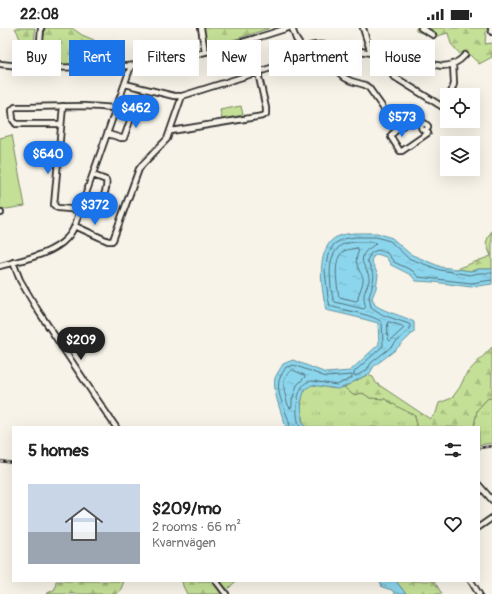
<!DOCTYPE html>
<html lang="en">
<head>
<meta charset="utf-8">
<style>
  :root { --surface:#fff; --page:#f6f6f6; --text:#222; --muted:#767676; --line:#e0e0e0; --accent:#1a73e8 }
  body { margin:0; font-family:Pangolin,sans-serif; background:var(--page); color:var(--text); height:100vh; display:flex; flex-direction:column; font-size:15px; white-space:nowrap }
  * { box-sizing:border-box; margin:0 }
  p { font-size:13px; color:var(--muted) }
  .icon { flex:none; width:22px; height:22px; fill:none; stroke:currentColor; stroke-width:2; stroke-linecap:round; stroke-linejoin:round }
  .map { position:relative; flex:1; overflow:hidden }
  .drawer { position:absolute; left:12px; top:398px; width:468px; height:156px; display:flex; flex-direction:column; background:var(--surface); border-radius:0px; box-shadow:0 4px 16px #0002 }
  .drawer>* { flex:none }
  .guide { position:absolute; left:12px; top:12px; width:468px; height:36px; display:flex; gap:8px }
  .controls { position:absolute; left:440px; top:60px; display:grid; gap:8px }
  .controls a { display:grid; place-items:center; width:40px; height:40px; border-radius:0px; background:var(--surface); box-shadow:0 4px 16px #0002; font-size:20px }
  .price { position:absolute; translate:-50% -34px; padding:0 9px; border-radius:14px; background:var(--accent); color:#fff; font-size:13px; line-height:26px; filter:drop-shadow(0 1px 2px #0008) }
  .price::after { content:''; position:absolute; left:50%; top:24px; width:12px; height:9px; margin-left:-6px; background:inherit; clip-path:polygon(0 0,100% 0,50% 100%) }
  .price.current { background:#222; color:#fff }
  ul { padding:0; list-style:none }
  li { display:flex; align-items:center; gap:12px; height:100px; padding:0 16px }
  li+li { border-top:1px solid var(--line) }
  li span { display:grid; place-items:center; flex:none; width:112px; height:80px; border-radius:0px; color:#555 }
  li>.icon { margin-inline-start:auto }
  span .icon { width:48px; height:48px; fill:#fffc; stroke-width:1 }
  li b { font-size:17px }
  h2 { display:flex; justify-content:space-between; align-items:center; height:48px; padding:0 16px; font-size:17px }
  .chip { padding:0 14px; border-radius:0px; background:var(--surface); box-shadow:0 4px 16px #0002; font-size:14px; line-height:36px }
  .chip.current { background:var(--accent); color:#fff }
  .status { display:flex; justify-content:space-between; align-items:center; height:28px; padding:0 20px; background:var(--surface); direction:ltr }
  .status svg { height:11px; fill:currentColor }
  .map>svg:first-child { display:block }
  .grass { fill:url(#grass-tufts); stroke:#788661 }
  .forest { fill:url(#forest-firs); stroke:#788661 }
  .green { fill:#c4e097; stroke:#788661 }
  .water { fill:url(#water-ripples); stroke:#65929f }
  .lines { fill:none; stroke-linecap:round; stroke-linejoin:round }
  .shore { stroke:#526f79; stroke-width:1 }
  .minor-casing { stroke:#2b2b2b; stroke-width:8 }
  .minor { stroke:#f7f3e8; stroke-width:4.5 }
  .rail-casing { stroke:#2b2b2b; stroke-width:2.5 }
  .rail { stroke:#f7f3e8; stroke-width:1; stroke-dasharray:3; stroke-linecap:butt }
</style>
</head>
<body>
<div class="status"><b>22:08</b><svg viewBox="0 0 49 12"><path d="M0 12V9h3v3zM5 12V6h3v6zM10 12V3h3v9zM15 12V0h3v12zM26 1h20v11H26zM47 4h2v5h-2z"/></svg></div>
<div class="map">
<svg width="492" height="566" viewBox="0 0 492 566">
  <defs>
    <pattern id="grass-tufts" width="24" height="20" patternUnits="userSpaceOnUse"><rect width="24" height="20" fill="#c4e097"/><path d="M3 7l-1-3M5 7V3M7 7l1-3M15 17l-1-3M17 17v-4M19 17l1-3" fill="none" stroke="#a9c082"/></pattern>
    <pattern id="forest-firs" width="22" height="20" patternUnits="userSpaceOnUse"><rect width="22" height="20" fill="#c4e097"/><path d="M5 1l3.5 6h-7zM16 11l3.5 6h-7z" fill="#a9c082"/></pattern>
    <pattern id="water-ripples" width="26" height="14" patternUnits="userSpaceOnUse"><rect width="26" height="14" fill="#8cd6ed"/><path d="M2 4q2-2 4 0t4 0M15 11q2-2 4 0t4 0" fill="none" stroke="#79b8cb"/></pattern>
  </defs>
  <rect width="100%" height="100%" fill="#f7f3e8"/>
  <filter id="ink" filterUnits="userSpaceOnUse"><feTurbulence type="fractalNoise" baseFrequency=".025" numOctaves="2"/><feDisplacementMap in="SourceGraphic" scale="8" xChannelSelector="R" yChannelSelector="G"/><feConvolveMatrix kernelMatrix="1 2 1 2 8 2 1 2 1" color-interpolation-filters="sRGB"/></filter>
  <g filter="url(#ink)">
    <path class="grass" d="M310,357C323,356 331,364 344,359L353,367L363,365L370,370L385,371L415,388L416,392V399H305C300,391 300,369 305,361C306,360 309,358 310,357Z
      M488,370H492V415L479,417V399H474L477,382Z"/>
    <path class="forest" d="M15,0H35L34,27L30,32L29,37L23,36C22,23 22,11 15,0Z
      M45,0H72L82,7L94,12L103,25L106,35L74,37H44L41,27Z
      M204,0H270L208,20L204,7Z
      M416,0H488L486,4L485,16L492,15V29L479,36L470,27H461L451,16L448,5L434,9L416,3Z
      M492,203V241H479L471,243L456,241L491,228L486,215L489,207Z
      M492,319V370H488L477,382L474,398L473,399H416V392L415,388L410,385L400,380L385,371L370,370L363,365L353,367L344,359L367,347L373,349L376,355L430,391L436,385L439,375L452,370L460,359L466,346Z
      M56,553H124L121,561L117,566H46L55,561Z
      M182,553H236L227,562L218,566H187L183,558Z
      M396,553H434L442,566H406Z"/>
    <path class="green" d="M241,78L243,87L222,91L220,82Z
      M12,107L25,178L0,182V110Z"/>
    <path class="water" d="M354,205H377L392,210L410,226L441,239L471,243L479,241H492V256L471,259L434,254L416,253L411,247L391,237L386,229L377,226L374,228L371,232L378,247L376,260L372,270L375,277C387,285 402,287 414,294V304L394,323L374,338L370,345L344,359L338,361L312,357L307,360L305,361L301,374L302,392L305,399H286C282,387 272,362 275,350C277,345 281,340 283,336L293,332L326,345L350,343L379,316L378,295L356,289L326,282C322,262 316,230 331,213C337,207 346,206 354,205Z
      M380,553H396L406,566H395L392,562L382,559Z"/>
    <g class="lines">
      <path class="shore" d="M355,214H374L376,215C372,220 365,221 363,228C360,236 368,242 369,249C370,256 363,263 364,270C364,273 365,277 366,279L364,281L335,274C332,270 332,265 331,259C330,246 328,231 338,220C342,215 349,215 355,214Z
        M357,220L359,222C355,231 356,236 360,244C360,244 363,249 363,250C364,257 358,264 358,272L356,273L339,269C337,257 332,230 344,223C348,221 353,221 357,220Z
        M492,245H479L470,247L440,242L408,230L390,213L376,209H355L343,211L334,216L328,227L325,242L328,270L330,278C341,282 377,287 382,295L383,318L354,344V347L356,348L367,342L371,335L391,319L410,301V297L409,296L383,287L371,279L369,269L372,259L374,248L367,232L371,225L375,223L378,222L387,225L394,234L413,243L418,249L471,255L492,252
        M388,294H390L402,298L404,300L403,301L390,313L388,311Z
        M293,342L304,347L305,349L297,357L292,372V379L290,380C286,376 283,358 284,352C285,349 288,346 289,344Z
        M290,399C288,384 274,365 280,350C281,346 284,343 286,339L294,337L326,349L352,347V350L337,357L312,353C309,353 304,355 302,359C296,368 295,390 300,399"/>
      <defs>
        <path id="minor" d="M201,0L205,24
          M292,0L296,11L303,21
          M363,0L371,25
          M421,0L433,7
          M491,0L492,4
          M395,29L392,44L393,48L446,81L447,77
          M309,32L315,29H318L331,37L345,50L351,53L365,57L369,60L398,101
          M0,36C32,40 62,40 94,39C115,39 135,38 155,35C200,27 245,14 288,0
          M38,40L41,0
          M125,56L174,68H182L271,40C285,35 296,23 310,18C318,15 335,18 344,20L442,38C452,38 459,34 465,27
          M450,67L454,56L453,36
          M63,78L54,177L56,179L58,180L81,182
          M423,95L421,98C421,101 423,103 426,102L428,100V98C426,96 420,92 417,91C411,90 395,103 391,107V109L400,123H402L428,105
          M61,96H16L13,92L12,82L15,79C38,79 61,78 84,78C100,79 116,78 130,86L131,90L124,110H121L108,106
          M171,103L263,88L266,86V80L258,45
          M84,173L96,177H99C103,171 108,159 106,152L93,147
          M0,185H1
          M75,198L108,213H112L113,212L139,141L142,137L167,111L182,68
          M13,234L20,252L37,281L94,367L116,399
          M0,238C21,232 52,227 67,210C72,205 75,198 77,191L131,38
          M479,457L492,472
          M479,499L492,490
          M216,553L226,566
          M471,553L479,566"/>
      </defs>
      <use href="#minor" class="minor-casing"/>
      <use href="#minor" class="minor"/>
      <defs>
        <path id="rail" d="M479,420L492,418
          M0,433L13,435"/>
      </defs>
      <use href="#rail" class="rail-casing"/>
      <use href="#rail" class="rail"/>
    </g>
  </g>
</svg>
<div class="controls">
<a><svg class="icon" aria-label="locate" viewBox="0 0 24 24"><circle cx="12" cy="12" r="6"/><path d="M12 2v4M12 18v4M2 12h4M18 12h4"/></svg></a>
<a><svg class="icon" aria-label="layers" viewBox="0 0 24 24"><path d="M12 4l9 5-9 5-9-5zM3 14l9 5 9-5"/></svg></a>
</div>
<b class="price" style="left:136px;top:101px">$462</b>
<b class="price" style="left:402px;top:110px">$573</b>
<b class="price" style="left:48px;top:147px">$640</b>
<b class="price" style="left:95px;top:198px">$372</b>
<b class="price current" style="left:81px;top:333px">$209</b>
<div class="guide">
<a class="chip">Buy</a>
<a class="chip current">Rent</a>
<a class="chip">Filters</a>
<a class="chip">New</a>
<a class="chip">Apartment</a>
<a class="chip">House</a>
</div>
<section class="drawer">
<h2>5 homes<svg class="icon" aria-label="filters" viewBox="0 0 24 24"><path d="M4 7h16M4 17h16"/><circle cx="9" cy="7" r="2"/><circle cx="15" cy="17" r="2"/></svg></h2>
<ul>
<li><span style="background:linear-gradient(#c9d6e8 60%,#9aa5b1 0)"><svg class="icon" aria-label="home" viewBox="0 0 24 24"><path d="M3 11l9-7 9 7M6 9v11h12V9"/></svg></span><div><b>$209/mo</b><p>2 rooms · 66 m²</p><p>Kvarnvägen</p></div><svg class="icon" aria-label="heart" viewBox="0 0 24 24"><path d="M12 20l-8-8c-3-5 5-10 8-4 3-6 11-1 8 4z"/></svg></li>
</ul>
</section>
</div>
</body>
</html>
